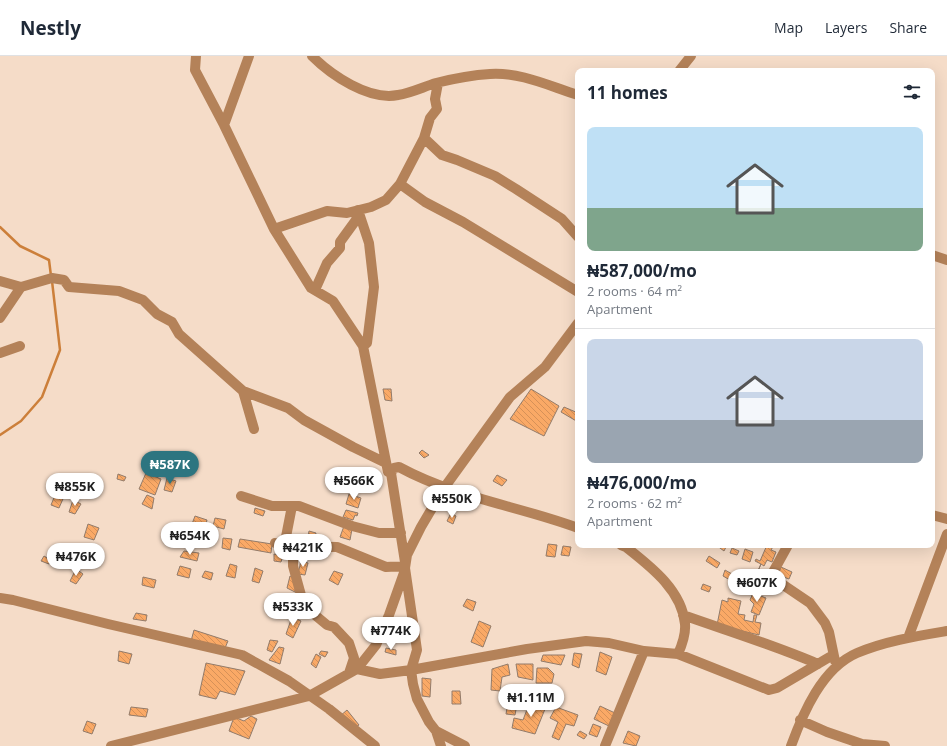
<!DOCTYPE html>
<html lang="en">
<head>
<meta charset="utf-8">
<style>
  :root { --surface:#fff; --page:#f6f6f7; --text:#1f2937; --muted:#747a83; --line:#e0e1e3; --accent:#2d7580 }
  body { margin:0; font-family:"Open Sans",sans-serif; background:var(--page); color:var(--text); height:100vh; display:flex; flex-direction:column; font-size:15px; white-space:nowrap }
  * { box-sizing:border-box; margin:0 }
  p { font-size:13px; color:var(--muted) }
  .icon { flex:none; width:22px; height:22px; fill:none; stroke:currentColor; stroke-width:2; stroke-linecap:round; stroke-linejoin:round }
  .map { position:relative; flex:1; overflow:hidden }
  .drawer { position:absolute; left:575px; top:12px; width:360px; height:480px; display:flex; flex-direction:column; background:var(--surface); border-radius:8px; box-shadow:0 4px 16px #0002 }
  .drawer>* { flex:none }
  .price { position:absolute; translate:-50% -34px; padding:0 9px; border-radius:14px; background:#fff; color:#222; font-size:13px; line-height:26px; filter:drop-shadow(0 1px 2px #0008) }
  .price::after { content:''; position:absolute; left:50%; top:24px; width:12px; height:9px; margin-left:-6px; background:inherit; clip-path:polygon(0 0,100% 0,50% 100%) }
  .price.current { background:var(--accent); color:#fff }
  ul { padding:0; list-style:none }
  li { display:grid; align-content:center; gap:8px; height:212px; padding:0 12px }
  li+li { border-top:1px solid var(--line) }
  li span { display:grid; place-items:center; height:124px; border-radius:8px; color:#555 }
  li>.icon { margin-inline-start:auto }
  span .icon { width:72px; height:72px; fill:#fffc; stroke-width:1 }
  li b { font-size:17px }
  h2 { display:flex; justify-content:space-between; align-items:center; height:48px; padding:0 12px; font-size:17px }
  header { display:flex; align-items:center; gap:24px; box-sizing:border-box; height:56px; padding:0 20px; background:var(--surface); border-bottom:1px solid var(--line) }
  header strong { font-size:19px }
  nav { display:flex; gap:22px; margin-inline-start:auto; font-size:14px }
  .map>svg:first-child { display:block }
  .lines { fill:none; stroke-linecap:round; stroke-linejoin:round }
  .stream { stroke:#cc7f3a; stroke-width:2.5 }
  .building { fill:url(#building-back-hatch); stroke:#927b6a }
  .minor { stroke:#b48259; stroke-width:10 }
</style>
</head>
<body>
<header>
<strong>Nestly</strong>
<nav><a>Map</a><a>Layers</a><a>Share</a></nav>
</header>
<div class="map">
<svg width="947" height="690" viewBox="0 0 947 690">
  <defs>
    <pattern id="building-back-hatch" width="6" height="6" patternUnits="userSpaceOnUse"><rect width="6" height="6" fill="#faa966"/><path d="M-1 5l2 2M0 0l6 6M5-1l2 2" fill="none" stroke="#d69158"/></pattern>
  </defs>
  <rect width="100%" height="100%" fill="#f5dcc8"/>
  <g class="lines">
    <path class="stream" d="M0,171L20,190L49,204L51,220
      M0,379L21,365L42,341L60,294L52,225"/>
  </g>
  <path class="building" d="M383,333H391L392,345L385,344Z
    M531,333L559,350L544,380L510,363Z
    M564,351L578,357V366L561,356Z
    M422,394L429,399L424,402L419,397Z
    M335,415L349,420L345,432L332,426Z
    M146,417L161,423L155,439L139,433Z
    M118,418L126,421L124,425L117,423Z
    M497,419L507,424L502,430L493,425Z
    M167,422L176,425L172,436L164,434Z
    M60,427L69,429L59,452L51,449Z
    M349,438L361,442L358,452L346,448Z
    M147,439L154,442L152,453L142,448Z
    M73,444L81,448L75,458L69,456Z
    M255,452L265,455L263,460L254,457Z
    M346,454L358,457L357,460L355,459L353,464L343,461Z
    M451,457L456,460L453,468L447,465Z
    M195,460L207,464L205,472L192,468Z
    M215,462L226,464L224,473L213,470Z
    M88,468L99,472L94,484L84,481Z
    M344,470L352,473L350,484L340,481Z
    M309,475L316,477L313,489L307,487Z
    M223,482L232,483L230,494L222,492Z
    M240,483L272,488L271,497L238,491Z
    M548,488L557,489L555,501L546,500Z
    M716,489H727L724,495Z
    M767,489L769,491L774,489L771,494L776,496L772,506L767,504L764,510L761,508L754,524L761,508L755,505L756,503L760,505Z
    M563,490L571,491L569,500L561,499Z
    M55,492L62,495L58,506L50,503Z
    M732,492L739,495L737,499L730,497Z
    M745,493L753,496L750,506L742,503Z
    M184,495L199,497L197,505L180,501Z
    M274,498L283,500L281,506L274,505Z
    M44,500L51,504L49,508L41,505Z
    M709,500L720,507L717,512L706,505Z
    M301,505L308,507L305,519L298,518Z
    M230,508L237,510L235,522L226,520Z
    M180,510L191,513L189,522L177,519Z
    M781,511L792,516L789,523L778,519Z
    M255,512L263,515L259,527L252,525Z
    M76,513L83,518L76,528L70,525Z
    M725,514L732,518L730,524L723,520Z
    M205,515L213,517L211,524L202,521Z
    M334,515L343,518L338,529L329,524Z
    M290,520L294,522L296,528L295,536L287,532Z
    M143,521L156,524L154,532L142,529Z
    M703,528L711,531L709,536L701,533Z
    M753,537L766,542L759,559L751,556L754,548L750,544Z
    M728,542L741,545L738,558L745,559L744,564L753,566L754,559H757L755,566L761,567L759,579L717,569L722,544L728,546Z
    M467,543L476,546L473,555L463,550Z
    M136,557L147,559L146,565L133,563Z
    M292,561L301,565L293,582L286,578Z
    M479,565L491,570L483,591L471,586Z
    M194,574L228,585L225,592L191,585Z
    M270,584L278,585L272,596L267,594Z
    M279,591L284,592L280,608L269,604Z
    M386,592L396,594V599L385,596Z
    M119,595L132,598L129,608L118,605Z
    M321,595L328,596L325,601L319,598Z
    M600,596L612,601L606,619L596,615Z
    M574,597L582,598L579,612L572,609Z
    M316,598L321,601L316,612L311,608Z
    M543,599H565L561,609L541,605Z
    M206,607L245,615L235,639L220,635L216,643L199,639Z
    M508,608L510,619L502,621L500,635L491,634L492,613Z
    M516,608H533V624L518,621Z
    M537,612H548L554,618L552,627H536Z
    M422,622L431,623L430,641L422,640Z
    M452,635H460L461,648H452Z
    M531,643L547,648L535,678L512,672L514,662L523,664Z
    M508,646L517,648L515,659L506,658Z
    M600,650L615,657L609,670L594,663Z
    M131,651L148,653L146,661L129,659Z
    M556,651L578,659L574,670L566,668L559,684L552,681L558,666L550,662Z
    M347,654L359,669L354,672L340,660Z
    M251,660L257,663L249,683L229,675L234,661L244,665Z
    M87,665L96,668L92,678L83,675Z
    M593,668L601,671L597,681L589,678Z
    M580,675L587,679L584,683L577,679Z
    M628,675L640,680L636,690L623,687Z"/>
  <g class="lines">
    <path class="minor" d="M196,0L195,14L224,69L274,173L311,232L333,245L363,290L388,416L391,417
      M312,0C331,19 369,45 398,39C411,37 423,31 436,27C452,23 473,19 490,18C521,16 549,30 578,39
      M679,15L691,0
      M224,69L249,0
      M424,82L442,99L457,104L495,120L516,133L562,163L578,181
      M400,128L425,146L463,166L578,236
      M358,154L369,187L374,231L367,287L363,290
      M274,173L327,155L347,157L371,151L386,144L400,128L424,82L430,62L437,53L435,43L438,27
      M932,199L947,204
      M0,225L21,231
      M315,234L327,207L340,192V186L356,164L358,154
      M0,262L21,231L52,222L64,224L69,231L119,235L143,244L157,258L172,266L179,278L243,335
      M0,297L20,290
      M254,373L243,335L288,352L304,364L353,391L386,407
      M241,440L272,450H299L352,470L379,477H401
      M932,459L947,463
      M275,487L282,490L337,491L386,511L405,510
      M621,489L626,491C650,510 682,534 685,568C686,579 682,589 678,598
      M788,489L772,518L773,522L810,547L825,567L829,576L835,605
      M284,491L292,450
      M293,491V510L304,550L327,569L334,571L349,587L354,602L349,617
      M405,506L391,417L394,412L399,411C456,442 519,450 578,472
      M0,542L13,544L108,568L242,599L289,625L329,653L375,690
      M683,559C728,575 774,589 818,608
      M908,582L947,478
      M357,613L376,589L389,559L405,514
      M800,664L827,676L862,688L885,690
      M436,675L465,690
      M111,690L309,640L357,613L380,618L411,614L527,593L586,585L609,587L644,595L678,598L769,634L777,632L833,599
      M441,690L436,675L429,666L417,643L413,628L411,614L417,594L405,512L407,499L421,471L444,432L510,341L545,311L578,267
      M605,690L644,595
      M791,690C803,657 822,612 857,597C885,585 917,580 947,575"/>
  </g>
</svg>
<b class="price current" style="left:170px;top:429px">₦587K</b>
<b class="price" style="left:354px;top:445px">₦566K</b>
<b class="price" style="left:75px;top:451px">₦855K</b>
<b class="price" style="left:452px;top:463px">₦550K</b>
<b class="price" style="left:190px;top:500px">₦654K</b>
<b class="price" style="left:303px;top:512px">₦421K</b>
<b class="price" style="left:76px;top:521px">₦476K</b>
<b class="price" style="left:757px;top:547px">₦607K</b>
<b class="price" style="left:293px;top:571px">₦533K</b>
<b class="price" style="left:391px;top:595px">₦774K</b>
<b class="price" style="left:531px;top:662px">₦1.11M</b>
<section class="drawer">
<h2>11 homes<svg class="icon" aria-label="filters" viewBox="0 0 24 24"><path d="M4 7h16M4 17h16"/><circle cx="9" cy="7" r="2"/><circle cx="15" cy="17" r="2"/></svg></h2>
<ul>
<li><span style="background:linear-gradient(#bfe0f5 65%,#7fa58c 0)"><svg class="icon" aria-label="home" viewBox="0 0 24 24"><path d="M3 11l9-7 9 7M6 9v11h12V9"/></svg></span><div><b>₦587,000/mo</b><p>2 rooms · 64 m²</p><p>Apartment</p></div></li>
<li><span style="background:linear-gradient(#c9d6e8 65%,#9aa5b1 0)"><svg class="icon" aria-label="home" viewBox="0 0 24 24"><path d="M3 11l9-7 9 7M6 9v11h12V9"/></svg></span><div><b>₦476,000/mo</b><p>2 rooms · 62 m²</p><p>Apartment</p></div></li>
</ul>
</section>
</div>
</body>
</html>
